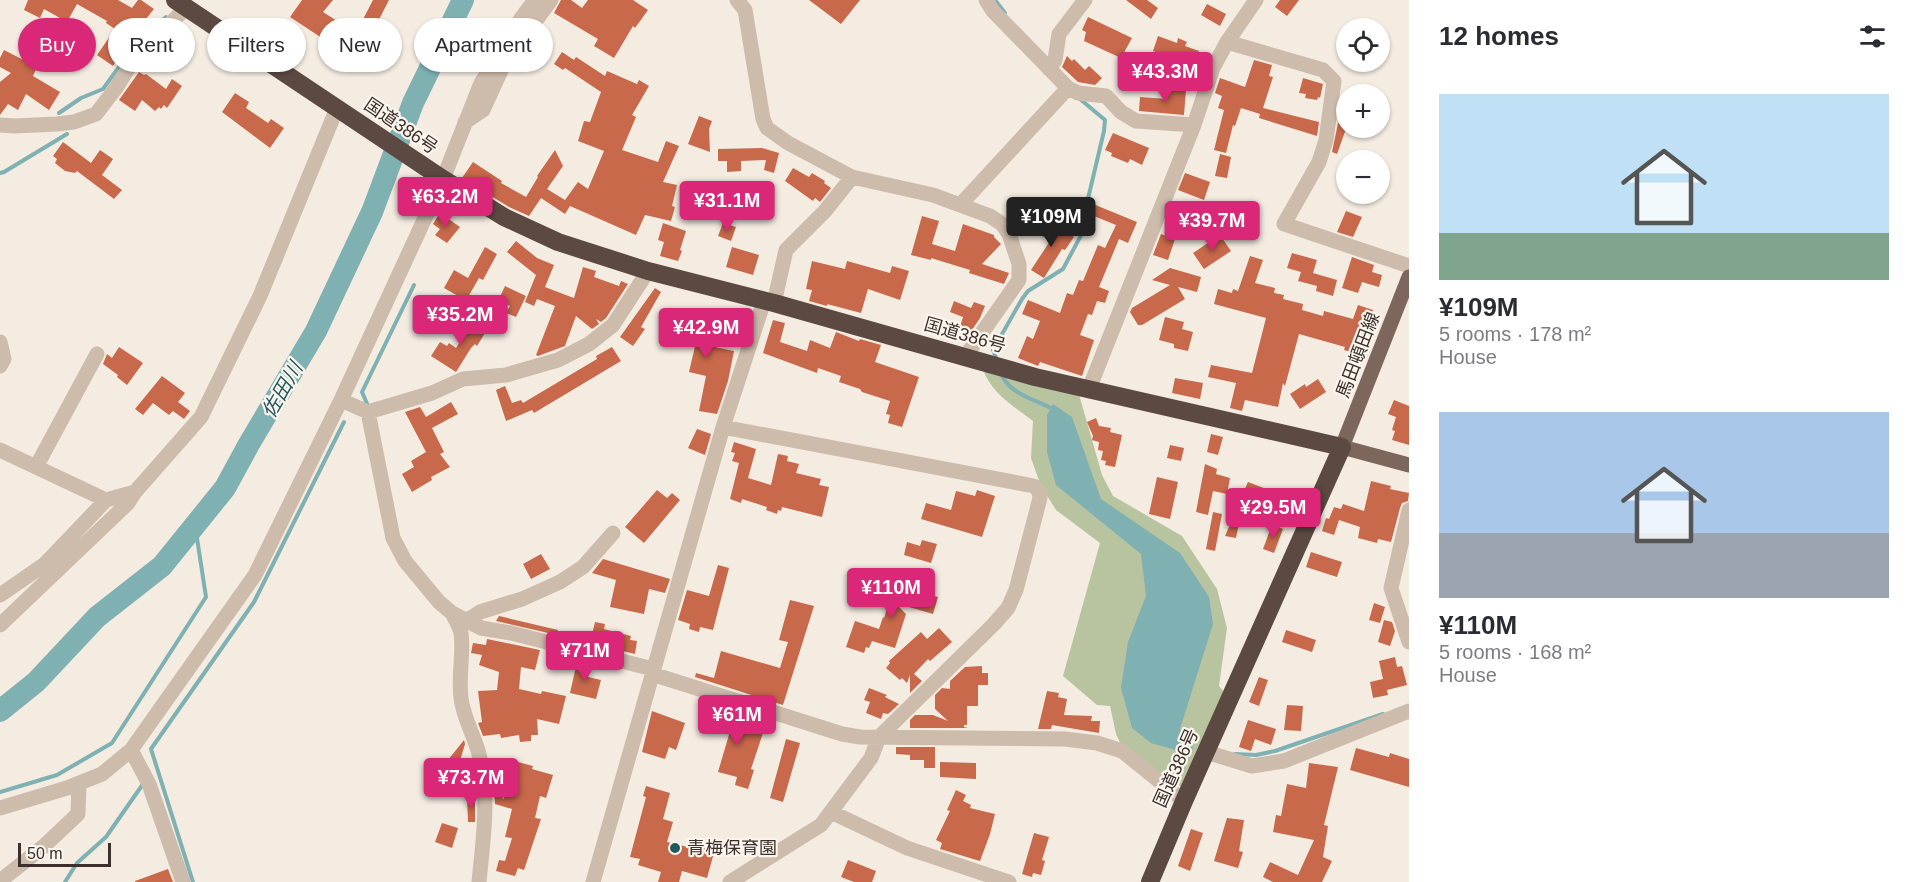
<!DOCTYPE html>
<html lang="en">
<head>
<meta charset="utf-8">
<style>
  :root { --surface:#fff; --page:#f2f2f3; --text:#2b2b33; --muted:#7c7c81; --accent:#db2777 }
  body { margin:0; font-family:Helvetica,"Noto Sans JP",sans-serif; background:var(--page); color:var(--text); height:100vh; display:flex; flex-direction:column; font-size:22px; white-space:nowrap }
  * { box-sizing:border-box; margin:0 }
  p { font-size:20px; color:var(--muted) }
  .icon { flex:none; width:33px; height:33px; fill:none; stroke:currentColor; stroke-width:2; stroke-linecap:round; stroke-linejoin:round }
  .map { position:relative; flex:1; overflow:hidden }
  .panel { display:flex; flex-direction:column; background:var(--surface); width:510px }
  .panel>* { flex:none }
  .hud { position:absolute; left:18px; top:18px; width:570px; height:54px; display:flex; gap:12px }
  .controls { position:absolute; left:1336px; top:18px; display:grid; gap:12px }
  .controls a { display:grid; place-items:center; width:54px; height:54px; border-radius:50%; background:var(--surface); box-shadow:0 2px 4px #0004; font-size:30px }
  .scale { position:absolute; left:18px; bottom:15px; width:93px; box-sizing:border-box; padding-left:6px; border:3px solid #3b302b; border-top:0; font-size:16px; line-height:21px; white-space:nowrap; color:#3b302b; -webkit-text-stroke:4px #fbf5ee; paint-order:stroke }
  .price { position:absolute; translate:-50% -51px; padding:0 14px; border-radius:6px; background:var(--accent); color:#fff; font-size:20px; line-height:39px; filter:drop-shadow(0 2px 3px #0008) }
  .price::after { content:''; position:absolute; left:50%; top:36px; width:18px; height:14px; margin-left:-9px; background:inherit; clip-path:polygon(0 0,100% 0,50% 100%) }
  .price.on { background:#222; color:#fff }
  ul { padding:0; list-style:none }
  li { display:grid; align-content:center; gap:12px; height:318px; padding:0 30px }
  li span { display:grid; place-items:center; height:186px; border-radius:0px; color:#555 }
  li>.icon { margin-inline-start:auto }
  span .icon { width:108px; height:108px; fill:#fffc; stroke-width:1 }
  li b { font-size:26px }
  h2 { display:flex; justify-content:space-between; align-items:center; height:72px; padding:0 30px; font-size:26px }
  .tag { padding:0 21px; border-radius:27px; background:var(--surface); box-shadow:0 2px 4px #0004; font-size:21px; line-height:54px }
  .tag.on { background:var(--accent); color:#fff }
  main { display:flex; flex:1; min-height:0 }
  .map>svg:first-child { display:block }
  .green { fill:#b8c4a0 }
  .water { fill:#7fb0b2 }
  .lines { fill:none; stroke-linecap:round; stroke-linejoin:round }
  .stream { stroke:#7fb0b2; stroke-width:4 }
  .river { stroke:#7fb0b2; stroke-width:22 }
  .building { fill:#c8694b }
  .minor { stroke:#cdbbac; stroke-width:15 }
  .major { stroke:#7d675c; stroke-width:15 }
  .highway { stroke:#5c4a42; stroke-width:18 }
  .poi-dot { fill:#1f5a5e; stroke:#fbf5ee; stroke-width:2 }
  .labels { text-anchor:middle; stroke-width:4.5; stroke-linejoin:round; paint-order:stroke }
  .street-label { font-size:18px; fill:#3b302b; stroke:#fbf5ee }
  .poi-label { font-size:18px; fill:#3b302b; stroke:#fbf5ee; text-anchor:start }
  .water-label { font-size:20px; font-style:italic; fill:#1f5a5e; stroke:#fbf5ee }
</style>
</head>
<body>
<main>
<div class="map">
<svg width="1409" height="882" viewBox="0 0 1409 882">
  <rect width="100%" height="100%" fill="#f4ebe1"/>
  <path class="green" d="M983,369L1078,391L1102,475L1113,496L1182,536L1217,589L1227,628L1219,686L1227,695L1183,788L1122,747L1116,734L1110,706L1097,705L1063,676L1100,543L1056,510L1041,486L1031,458L1033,421C1014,407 990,392 983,369Z"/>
  <path class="water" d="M1053,404L1072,417L1101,499L1180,553L1209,597L1213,624L1180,729L1186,742V753L1151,743L1132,728L1121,688L1128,642L1146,596L1141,554L1056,485L1047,452V415Z"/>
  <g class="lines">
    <path class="stream" d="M995,0L1005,13
      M59,113L81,98L103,89L135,45L166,17
      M0,173L4,172L67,134
      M997,360L993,350L1022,299L1028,291L1063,269L1086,226V207L1104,131L1105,120L1080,99
      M1001,373C1008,393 1033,399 1051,408L1054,411
      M368,406L362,392L414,285
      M1182,742L1191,748
      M1235,754L1256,755L1275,751L1383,714
      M0,792L57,775L112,743L206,597L195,525
      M65,882L77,863L106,837L143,784
      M193,882L151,749L254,602L344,422"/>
    <path class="river" d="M0,711L36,682L97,617L162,566L225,488L249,444L316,331L372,212L413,103L463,0"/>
  </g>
  <path class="building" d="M28,0H118L132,8L138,0H141L154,9L129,40L113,66L97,55L115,29L106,23L107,21L77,4L67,22L44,9L40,18L24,10Z
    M302,0H333L323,12L356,33L373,0H389L368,41L375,46L372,52L347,39L337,48L290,17Z
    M561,0H571L582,8L588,0H633L648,10L635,28L633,26L614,58L594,46L598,39L554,13Z
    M809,0H860L841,24Z
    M1126,0H1147L1158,8L1151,19Z
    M1280,0H1299L1287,16L1275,7Z
    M1207,4L1226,14L1220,26L1201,15Z
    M1088,17L1132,38L1121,58L1084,41L1086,32L1082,30Z
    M1158,36L1177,43L1178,38L1187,42L1185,46L1199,51L1193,67L1153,51Z
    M4,50L37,67L33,76L60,92L49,110L26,94L18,110L8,104L0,115V82L11,73L0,67V58Z
    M562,52L574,60L576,57L605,76L607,71L637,84L639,80L649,86L632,115L636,117L622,150L658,162L666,141L679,146L663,182L677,185L672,206L675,207L671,221L645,215L636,235L570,206L565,214L541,198L529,216L509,207L462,178L473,162L502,181L501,183L526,197L538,177L537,176L555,150L563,166L547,189L565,200L578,182L588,189L604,151L578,141L584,121L590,122L601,92L565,68L563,70L554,64Z
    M1067,56L1072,61L1074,59L1085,70L1089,66L1102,78L1095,85L1078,82L1062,67Z
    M1254,60L1272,65L1269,76L1273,77L1263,108L1319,122L1317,136L1259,118L1260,114L1241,108L1235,126L1233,125L1226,153L1214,150L1224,110L1218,108L1222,96L1215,93L1220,78L1245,87Z
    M1186,67L1201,73L1196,88L1181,82Z
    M139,72L144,75L146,74L166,89L172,79L182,86L167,108L164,105L161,109L159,107L155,111L142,100L135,111L119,100Z
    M1303,78L1323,84L1320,98L1318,97L1317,100L1305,98L1306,94L1299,93Z
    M1168,88L1186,90L1184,115L1139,111L1140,97L1167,99Z
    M235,93L249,102L246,108L268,123L271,119L284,128L270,148L222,112Z
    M699,116L712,121L709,129L710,152L688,144Z
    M1338,123L1347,126L1337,154L1332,152Z
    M1113,133L1149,148L1142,165L1130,159L1128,163L1111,156L1112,153L1105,150Z
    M63,142L91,163L100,150L113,159L102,175L122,190L114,199L77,171L75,173L65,171L55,163L57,159L53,156Z
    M762,148L779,153L774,173L764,170L766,160L741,161V171L727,172V161H718V149Z
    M1220,154L1231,157L1227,178L1215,176Z
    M793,168L809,177L812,173L825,181L824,183L831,188L820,202L815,198L813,201L785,181Z
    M1185,173L1210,182L1204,200L1178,190Z
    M1093,204L1137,222L1128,243L1119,239L1099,287L1109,291L1105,303L1097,301L1092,315L1088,314L1080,335L1094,340L1082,376L1040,362L1038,366L1018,358L1027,336L1033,339L1040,321L1022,314L1028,300L1060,313L1067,293L1073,295L1079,280L1083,281L1098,245L1105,248L1116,225L1089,214Z
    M1203,205L1226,212L1221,228L1198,221Z
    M1346,211L1362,217L1353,237L1337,232Z
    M440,213L460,227L447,243L435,235L440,229L433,224Z
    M922,216L939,221L932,244L955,251L963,224L994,235V237L1001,244L982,264L1009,273L1004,284L969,273L970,270L931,258V260L911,255Z
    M1046,222L1053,226L1054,224L1074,237L1065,250L1062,249L1044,278L1031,270L1050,241L1038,233Z
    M663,223L686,231L680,250L682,251L678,261L660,256L664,242L658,240Z
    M723,223L736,227L731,241L718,236Z
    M1161,234L1175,239L1168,260L1153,255Z
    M1220,235L1231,251L1204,269L1193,253Z
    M516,241L537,258L554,265L545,287L571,297L574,298L583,267L596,271L594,277L619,286L621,281L628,284L606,318L601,322L596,319L599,324L592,329L576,316L565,346L538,356L536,355L555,306L537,299L534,306L525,302L536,275L507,252Z
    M485,247L497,254L483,280L479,278L464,304L456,299L458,296L444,288L454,270L468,278Z
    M732,247L759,255L753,275L726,267Z
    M1292,253L1317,260L1313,273L1337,280L1333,296L1316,291L1317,286L1298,281L1301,272L1287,268Z
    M1250,256L1263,260L1255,283L1275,288L1274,293L1284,295L1283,299L1303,304L1302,310L1323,316L1324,311L1353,319L1358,305L1373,310L1358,354L1344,350L1345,347L1299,334L1285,386L1283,383L1278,407L1245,400L1242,411L1230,408L1236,383L1208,377L1211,365L1252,373L1266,318L1214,304L1218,289L1232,293L1233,289L1238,291Z
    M1352,257L1374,265L1372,272L1382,275L1379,287L1362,282L1358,293L1342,288Z
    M812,261L845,269L847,261L890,273L892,266L909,271L900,300L868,289L861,313L827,304V306L809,301L812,290L806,289Z
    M1170,268L1201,277L1197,292L1178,287L1185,299L1142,325H1138L1130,312L1132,308L1170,285L1152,280Z
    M505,286L526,296L516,317L506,313L510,306L498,301Z
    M655,288L661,292L641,327L645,329L633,346L620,337Z
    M954,301L971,308L974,302L985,306L980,318L970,333L959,330L963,317L950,312Z
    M477,315L487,322L481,330L485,333L477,346L475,344L471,348L456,372L431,356L440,342L447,346L449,343L456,348Z
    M671,315L698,321L699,316L715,319L710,346L734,351L728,381L717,414L699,411L706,376L689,372L696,342L677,338L678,334L668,332Z
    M1165,317L1184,322L1182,329L1193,332L1188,351L1174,348V344L1159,340Z
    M773,320L785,323L780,342L807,351L810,340L830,348L836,332L859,341L860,339L881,345L875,362L919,377L902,427L888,423L890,415L886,414L890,401L862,392L860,389L839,382L841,376L818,368L817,373L763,353Z
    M119,347L143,363L127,385L117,377L118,375L103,364L107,354L112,358Z
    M612,347L621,361L534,413L532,410L506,421L496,390L505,386L512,403L521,400L523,403L597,359L596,356Z
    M162,376L185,393L178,402L190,411L184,419L173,411L169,415L153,403L143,415L135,409Z
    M1175,378L1203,383L1200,399L1172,393Z
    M1318,379L1326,392L1300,409L1290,394L1305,384L1306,387Z
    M1394,400L1409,406V445L1392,440L1395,431L1392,430L1396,417L1388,414Z
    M451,402L458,414L432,428L444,452L440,454L450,467L431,477L432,480L412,492L402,474L414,467L411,461L426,452L405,412L420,407L426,417Z
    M1096,418L1099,426L1111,428L1110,432L1122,435L1115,467L1105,465L1106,461L1101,460L1103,451L1098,450L1099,442L1092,440L1093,436L1087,422Z
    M697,429L711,434L705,455L688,448Z
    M1211,434L1223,437L1218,455L1207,452Z
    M734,442L756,449L748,478L771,485L778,454L788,456L787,461L799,464L796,473L821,479L819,485L829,487L822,517L782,507L781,511L778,510L777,514L766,510L767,507L742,499L741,503L730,499L739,463L732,461L735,453L731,452Z
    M1170,445L1184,448L1181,461L1167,458Z
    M1205,464L1217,469L1216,474L1230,478L1227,494L1213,491L1208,515L1196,512Z
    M1157,477L1178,482L1170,519L1149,514Z
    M1371,481L1391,486L1390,489L1409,493L1408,501L1402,503L1400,508L1391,542L1378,539L1377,543L1358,538L1360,527L1339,520L1334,535L1322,531L1326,518L1329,519L1334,507L1341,509L1343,504L1364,511Z
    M1248,482L1269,490L1263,506L1241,497Z
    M657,490L667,498L672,493L680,500L644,543L625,527Z
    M977,490L995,496L982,537L921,519L926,503L951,510L956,491L975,496Z
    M1239,504L1243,505L1236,538L1225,536Z
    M1213,512L1222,514L1215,551L1206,549Z
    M1272,525L1283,529L1274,553L1263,549Z
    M922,540L937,544L931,563L904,555L907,542L920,546Z
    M1311,552L1342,562L1337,577L1306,567Z
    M541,554L550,569L531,579L523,564Z
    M603,559L670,579L665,593L649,589L644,614L610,607L616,580L592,573Z
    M718,565L729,568L713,630L700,627L699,632L689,629L690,624L678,620L687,590L709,596Z
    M895,584L938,597L933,614L895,603L906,614L895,648L872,641L869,648L866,647L864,653L846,647L855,621L879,629L883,617L884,618Z
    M790,600L814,606L783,705L695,677L696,673L714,678L721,651L780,668L788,642L779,640Z
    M1374,603L1385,607L1380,623L1369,620Z
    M499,616L558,630L557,635L496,621Z
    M1384,620L1392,622L1395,631L1390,646L1378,642Z
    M595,622L605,624L604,629L631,636L630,640L637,641L635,654L590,643Z
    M939,628L952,642L930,661L928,659L914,674L922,681L910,693V675L907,683L902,678L900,680L886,668L890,663L889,661L921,632L927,639Z
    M1286,630L1316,640L1312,652L1282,642Z
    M487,639L540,650L535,670L521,667L519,689L541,694L542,691L566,696L559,724L537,719L538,735H531V741L520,742L519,735L501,738L500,734L483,736L478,723L482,722L478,691L497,690L499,672L479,665L482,655L471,653L473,643L486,645Z
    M1395,657L1397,667L1402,666L1407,685L1387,690L1388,695L1373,698L1370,682L1383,679L1379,661Z
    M577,662L591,665L588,677L601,680L596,699L570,693Z
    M982,666V673H988V685H978V706H967V725H964V727L968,728H910V720L915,715H933L948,721L935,709V695L942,688L950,689V681L965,667Z
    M1259,677L1268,680L1259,706L1249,702Z
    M869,688L887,695L885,697L899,704L888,714L883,713L881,719L866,713L870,702L864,700Z
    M1047,691L1059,693L1058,697L1067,699L1064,715L1092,716L1091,721H1100L1099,733L1052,725L1051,729H1038Z
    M1287,705L1303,706L1301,731L1284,730Z
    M712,706L748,717L745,727L763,733L751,769L754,770L748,789L735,785L737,777L718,772L731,728L708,721Z
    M652,711L685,723L676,750L669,747L665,759L642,752Z
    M1248,720L1276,729L1271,745L1255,739L1251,751L1239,747Z
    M786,739L800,743L783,802L770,798Z
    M464,740L465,744L456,774L444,765Z
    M896,747H935V768H924V760H910V755L896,754Z
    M1356,748L1389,757L1390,753L1409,759V787L1350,770Z
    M518,762L533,766L532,769L553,775L546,798L540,796L535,818L541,819L524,870L518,868L515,876L496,871L499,860L505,861L512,838L505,837L512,809L495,804L494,789H501L503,800L512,769L516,770Z
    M940,762L976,763V779L940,777Z
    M1309,763L1338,767L1324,825L1328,826L1323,857L1332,861L1322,882H1273L1263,877L1270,862L1298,875L1314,840L1273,832L1276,815L1281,816L1287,784L1306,788Z
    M434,777L453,783L448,796L430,791Z
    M646,786L670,793L663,819L673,822L667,842L700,850L701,846L715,849L707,878L682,871L679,882H658L661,872L638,865L640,859L630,857L646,797L643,796Z
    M956,790L966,795L963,801L971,805L970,808L995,814L990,834L980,861L940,849L942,843L936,840L950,811L947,810Z
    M467,797H475V822H468Z
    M1227,818L1244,820L1239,851L1243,852L1238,868L1214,861Z
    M442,823L458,828L452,848L435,842Z
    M1191,829L1203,833L1190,871L1178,866Z
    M1034,833L1049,837L1042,860L1045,861L1041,875L1033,873L1032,877L1022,874Z
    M848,860L876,871L872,882H854L841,877Z
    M168,869L173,882H135V881Z"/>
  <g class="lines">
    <path class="minor" d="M737,0L745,10L763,119L767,128L788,143L852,177L933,195L990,216L1002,224L1009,234L1019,264V280L965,357
      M986,0L993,11L1068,88L1078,93L1106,96L1121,112L1136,121L1194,125
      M1227,42L1323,70L1334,81L1326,140L1319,162L1284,224L1409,266
      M1049,69L1055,60L1059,34L1085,0
      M465,122L483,110L505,62L551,0
      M0,125L14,126L57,124L74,122L96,114L116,88L135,58L186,8
      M961,204L1068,88
      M774,303L786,250L825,211L852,177
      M0,342L4,359L0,366
      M1089,389L1194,125L1213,68L1227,42L1256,0
      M341,400L368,412L432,393L463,379L506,375L558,360L589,344L613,325L648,271
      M368,412L393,538L405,561L439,602L452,613L481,628L511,633L653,669
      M723,427L1034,486L1039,491L1040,498L1016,590L1008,608L994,624L879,737L871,758L821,825L730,882
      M0,450L106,500L135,492L201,417L260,296L337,108
      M36,467L97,354
      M1409,510L1391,588L1409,642
      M0,595L45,564L106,500
      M452,613C455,619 460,627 461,633C464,652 458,676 461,698C463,717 474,735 479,754C490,796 483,840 479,882
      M466,621L480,612L522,599L560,582L583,567L613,533
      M0,625L128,503L135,492
      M652,674L842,734L860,737L1065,739L1097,743L1122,751L1184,801
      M131,750L149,784L183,882
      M1206,752L1252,766L1284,761L1409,711
      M0,808L67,788L102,774L131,750L255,575L341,400L443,179L481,83L522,17L535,0
      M831,812L907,848L1009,882
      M0,881L43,847L78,814L79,783
      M593,882L723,427L764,301"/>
    <path class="major" d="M1409,277L1342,447L1409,465"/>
    <path class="highway" d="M175,0L443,179L504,217L558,242L648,271L774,303L1035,377L1342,447L1184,801L1150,882"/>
  </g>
  <circle class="poi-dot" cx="675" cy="848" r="6"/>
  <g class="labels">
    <g class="street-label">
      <text transform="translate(401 126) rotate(34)" y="6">国道386号</text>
      <text transform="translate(965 335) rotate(16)" y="6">国道386号</text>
      <text transform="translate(1358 355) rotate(-69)" y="6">馬田頓田線</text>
      <text transform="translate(1176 768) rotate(-66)" y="6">国道386号</text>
    </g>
    <g class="poi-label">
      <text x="687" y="854">青梅保育園</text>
    </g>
    <g class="water-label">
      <text transform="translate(282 390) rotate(-60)" y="7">佐田川</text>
    </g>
  </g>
</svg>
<div class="controls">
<a><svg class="icon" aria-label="locate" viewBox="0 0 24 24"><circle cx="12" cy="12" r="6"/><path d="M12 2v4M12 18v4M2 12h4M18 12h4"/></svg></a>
<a>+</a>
<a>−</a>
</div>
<div class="scale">50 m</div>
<b class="price" style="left:1165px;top:103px">¥43.3M</b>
<b class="price" style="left:445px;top:228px">¥63.2M</b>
<b class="price" style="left:727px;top:232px">¥31.1M</b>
<b class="price on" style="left:1051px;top:248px">¥109M</b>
<b class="price" style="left:1212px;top:252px">¥39.7M</b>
<b class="price" style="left:460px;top:346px">¥35.2M</b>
<b class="price" style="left:706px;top:359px">¥42.9M</b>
<b class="price" style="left:1273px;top:539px">¥29.5M</b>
<b class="price" style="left:891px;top:619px">¥110M</b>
<b class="price" style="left:585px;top:682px">¥71M</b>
<b class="price" style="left:737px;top:746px">¥61M</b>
<b class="price" style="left:471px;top:809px">¥73.7M</b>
<div class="hud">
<a class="tag on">Buy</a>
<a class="tag">Rent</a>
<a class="tag">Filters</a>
<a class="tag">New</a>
<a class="tag">Apartment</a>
</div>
</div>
<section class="panel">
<h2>12 homes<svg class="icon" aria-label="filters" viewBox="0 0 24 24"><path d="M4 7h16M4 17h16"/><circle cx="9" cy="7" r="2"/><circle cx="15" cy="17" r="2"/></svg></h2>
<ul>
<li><span style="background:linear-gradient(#bfe0f5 75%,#7fa58c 0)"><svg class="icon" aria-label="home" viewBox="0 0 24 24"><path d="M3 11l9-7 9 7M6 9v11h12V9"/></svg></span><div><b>¥109M</b><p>5 rooms · 178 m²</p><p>House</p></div></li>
<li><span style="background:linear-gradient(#a9c7e8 65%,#9aa5b1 0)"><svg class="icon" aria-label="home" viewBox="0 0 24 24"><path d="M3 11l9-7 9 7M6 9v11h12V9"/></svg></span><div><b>¥110M</b><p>5 rooms · 168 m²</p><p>House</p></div></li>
</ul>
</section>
</main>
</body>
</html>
